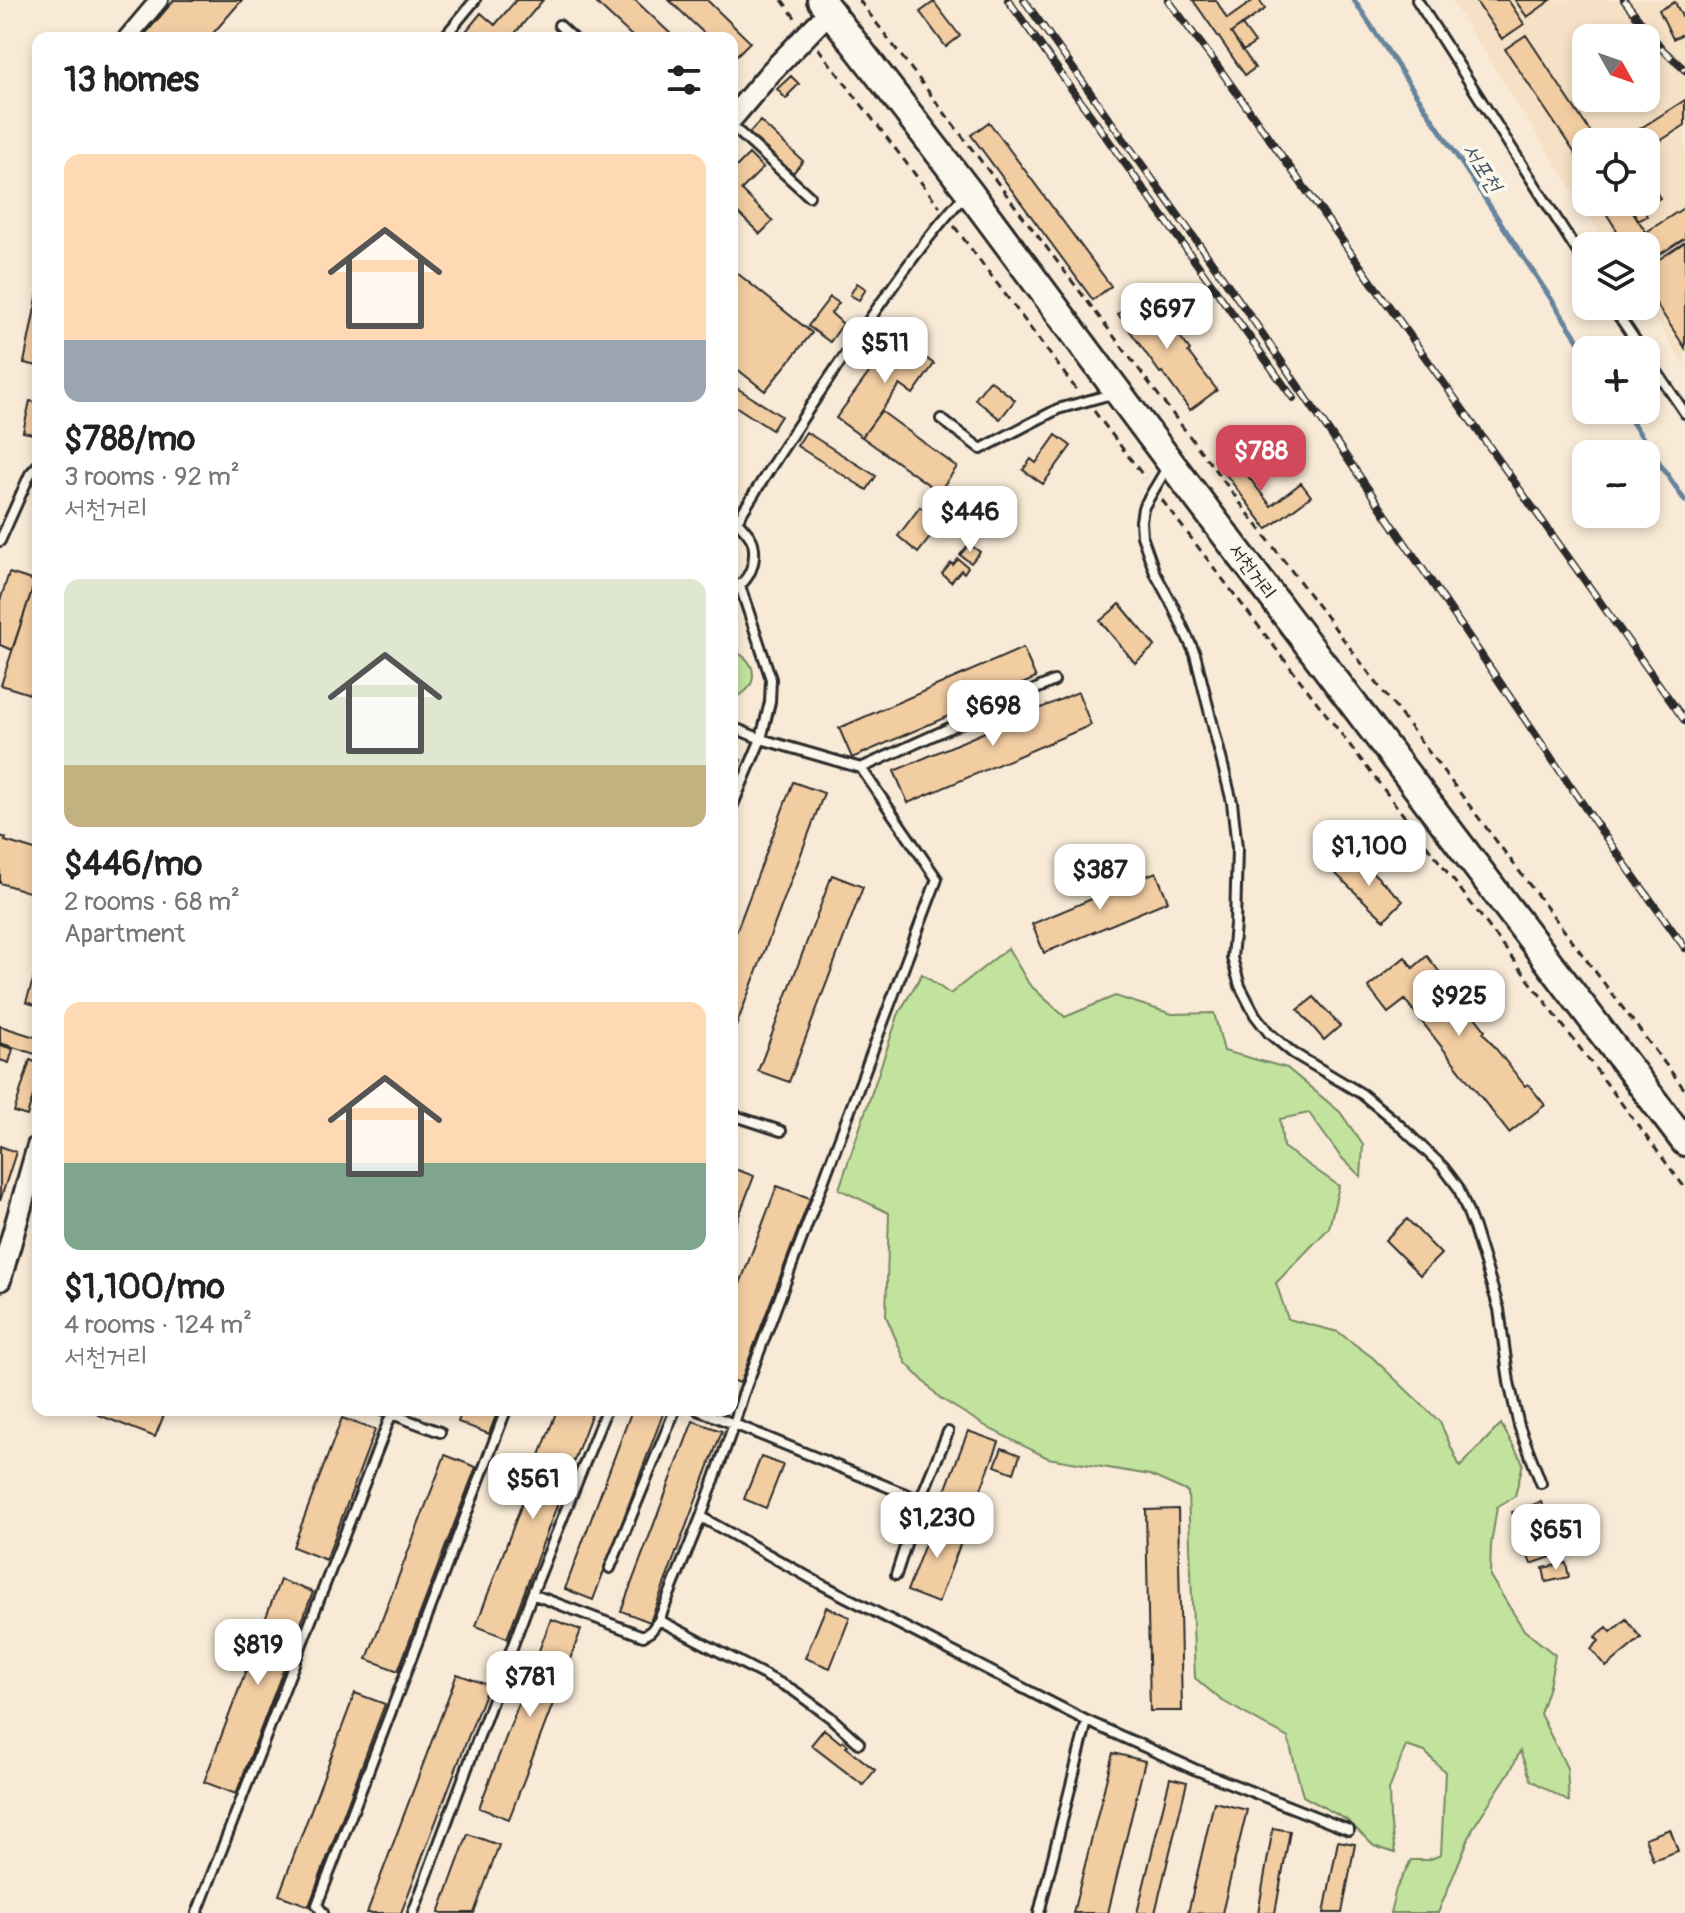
<!DOCTYPE html>
<html lang="en">
<head>
<meta charset="utf-8">
<style>
  :root { --surface:#fff; --page:#f6f6f6; --text:#222; --muted:#767676; --accent:#d1495b }
  body { margin:0; font-family:Pangolin,"Poor Story",sans-serif; background:var(--page); color:var(--text); height:100vh; display:flex; flex-direction:column; font-size:30px; white-space:nowrap }
  * { box-sizing:border-box; margin:0 }
  p { font-size:26px; color:var(--muted) }
  .icon { flex:none; width:44px; height:44px; fill:none; stroke:currentColor; stroke-width:2; stroke-linecap:round; stroke-linejoin:round }
  .map { position:relative; flex:1; overflow:hidden }
  .sheet { position:absolute; left:32px; top:32px; width:706px; height:1384px; display:flex; flex-direction:column; background:var(--surface); border-radius:16px; box-shadow:0 4px 12px #0003 }
  .sheet>* { flex:none }
  .needle { width:52px; rotate:130deg }
  .buttons { position:absolute; left:1572px; top:24px; display:grid; gap:16px }
  .buttons a { display:grid; place-items:center; width:88px; height:88px; border-radius:16px; background:var(--surface); box-shadow:0 4px 12px #0003; font-size:40px }
  .price { position:absolute; translate:-50% -68px; padding:0 18px; border-radius:16px; background:#fff; color:#222; font-size:26px; line-height:52px; filter:drop-shadow(0 2px 4px #0008) }
  .price::after { content:''; position:absolute; left:50%; top:48px; width:24px; height:18px; margin-left:-12px; background:inherit; clip-path:polygon(0 0,100% 0,50% 100%) }
  .price.on { background:var(--accent); color:#fff }
  ul { padding:0; list-style:none }
  li { display:grid; align-content:center; gap:16px; height:424px; padding:0 32px }
  li span { display:grid; place-items:center; height:248px; border-radius:16px; color:#555 }
  li>.icon { margin-inline-start:auto }
  span .icon { width:144px; height:144px; fill:#fffc; stroke-width:1 }
  li b { font-size:34px }
  h2 { display:flex; justify-content:space-between; align-items:center; height:96px; padding:0 32px; font-size:34px }
  .map>svg:first-child { display:block }
  .built { fill:#f6e1c6; fill-rule:evenodd }
  .green { fill:#c2e39d; stroke:#768764; stroke-width:2 }
  .lines { fill:none; stroke-linecap:round; stroke-linejoin:round }
  .stream { stroke:#66849d; stroke-width:5 }
  .building { fill:#f2cda2; stroke:#2b2b2b; stroke-width:2 }
  .service-casing { stroke:#2b2b2b; stroke-width:14 }
  .minor-casing { stroke:#2b2b2b; stroke-width:22 }
  .tertiary-casing { stroke:#2b2b2b; stroke-width:26 }
  .primary-casing { stroke:#2b2b2b; stroke-width:32 }
  .path { stroke:#2b2b2b; stroke-width:3; stroke-dasharray:8 6; stroke-linecap:butt }
  .service { stroke:#fbf7ec; stroke-width:8 }
  .minor { stroke:#fbf7ec; stroke-width:16 }
  .tertiary { stroke:#fbf7ec; stroke-width:20 }
  .primary { stroke:#fbf7ec; stroke-width:26 }
  .rail-casing { stroke:#2b2b2b; stroke-width:8 }
  .rail { stroke:#fbf7ec; stroke-width:5; stroke-dasharray:15; stroke-linecap:butt }
  .labels { text-anchor:middle; stroke-width:7; stroke-linejoin:round; paint-order:stroke }
  .street-label { font-size:20px; fill:#2b2b2b; stroke:#fbf7ec }
  .water-label { font-size:22px; font-style:italic; fill:#485764; stroke:#fbf7ec }
</style>
</head>
<body>
<div class="map">
<svg width="1685" height="1913" viewBox="0 0 1685 1913">
  <rect width="100%" height="100%" fill="#f8ead6"/>
  <filter id="ink" filterUnits="userSpaceOnUse"><feTurbulence type="fractalNoise" baseFrequency=".0125" numOctaves="2"/><feDisplacementMap in="SourceGraphic" scale="16" xChannelSelector="R" yChannelSelector="G"/><feConvolveMatrix kernelMatrix="1 2 1 2 8 2 1 2 1" color-interpolation-filters="sRGB"/></filter>
  <g filter="url(#ink)">
    <path class="built" d="M1451,0H1685V366L1646,305V246H1608ZM1586,38H1646V98H1586ZM1586,142H1646V202H1586Z"/>
    <path class="green" d="M732,651C760,659 760,691 732,698Z
      M1008,948L1029,984L1065,1017L1115,996L1172,1014L1214,1013L1224,1051L1287,1068L1340,1112L1363,1145L1361,1177L1340,1156L1309,1113L1280,1119L1283,1147L1339,1186L1329,1228L1276,1283L1288,1319L1338,1332L1372,1357L1440,1422L1460,1467L1501,1424L1523,1463L1515,1496L1497,1507L1491,1545L1490,1576L1524,1630L1555,1655L1549,1686L1540,1714L1567,1768L1569,1802L1531,1780L1520,1751L1512,1768L1473,1828L1438,1913H1390L1396,1889L1411,1860H1428L1441,1855L1445,1772L1425,1752L1406,1746L1389,1790L1390,1819L1395,1853L1374,1846L1347,1820L1303,1796L1288,1738L1221,1700L1195,1678L1188,1492L1150,1475L1048,1458L992,1430L940,1398L906,1363L886,1316L889,1213L839,1189L899,1013L922,974L950,994Z"/>
    <g class="lines">
      <path class="stream" d="M1354,0L1586,352
        M1624,410L1685,501"/>
    </g>
    <path class="building" d="M174,0H242L209,38H142Z
      M516,0H543L511,38H464L462,36L481,13L495,25Z
      M593,0H635L675,38H634Z
      M669,0H707L750,42L732,60V38H709Z
      M1193,0H1216L1227,19L1254,0H1259L1265,9L1231,33L1255,68L1245,75Z
      M1475,0H1508L1524,24L1502,39Z
      M1515,0H1551L1527,17Z
      M934,2L960,36L946,47L920,12Z
      M1675,2L1685,23V33L1673,39L1659,10Z
      M1242,25L1255,43L1243,51L1231,33Z
      M1526,35L1597,142H1586V153L1578,158L1505,49Z
      M791,76L799,84L788,95L789,97L786,99L777,89Z
      M1685,100V125L1646,150V142H1619Z
      M760,121L803,161L793,173L749,133Z
      M989,122L1111,286L1093,300L971,135Z
      M749,154L763,168L741,190L773,221L760,234L738,213L732,219V171Z
      M1652,186L1660,198L1643,209L1647,216L1638,221L1627,203L1646,202V190Z
      M1605,202H1626L1646,232L1626,245L1601,205Z
      M1685,207V238L1648,262L1646,259V246H1638L1634,240Z
      M1685,242V348L1646,288V268Z
      M732,269L812,333L765,391L732,365Z
      M857,283L866,289L859,300L850,295Z
      M38,293V366L24,363Z
      M1145,294L1157,310L1159,309L1190,350L1188,352L1217,390L1190,410L1162,372L1160,373L1118,314Z
      M830,297L839,303L831,313L843,324L830,342L808,326Z
      M896,336L934,364L913,394L900,385L862,437L836,418Z
      M990,380L1015,400L1000,419L975,399Z
      M732,385L781,416L772,430L732,404Z
      M30,401L38,403V435L23,432Z
      M881,411L957,467L939,492L862,437Z
      M806,432L876,476L867,490L797,446Z
      M1056,435L1071,446L1043,484L1023,470L1031,459L1036,463Z
      M1228,450L1271,506L1301,483L1311,496L1267,529L1215,460Z
      M920,507L941,523L918,553L898,536Z
      M969,544L980,552L971,563L960,555Z
      M958,559L968,567L964,573L961,570L951,582L942,574L951,563L953,565Z
      M9,573L35,581L12,650L0,645V601Z
      M35,581L38,582V680L33,695L1,685Z
      M1120,604L1155,646L1135,663L1100,621Z
      M1023,648L1036,678L852,758L839,728Z
      M1078,692L1091,725L908,803L894,771Z
      M732,756L741,760L732,785Z
      M793,782L824,793L732,1037V943Z
      M1328,835L1352,857L1338,872L1314,849Z
      M0,836L6,838L5,841L38,851V895L0,883Z
      M1354,855L1403,901L1384,920L1336,874Z
      M1156,872L1168,901L1044,953L1032,924Z
      M832,875L863,887L789,1082L758,1071Z
      M1427,956L1464,1003L1468,999L1479,1013L1475,1017L1485,1030L1483,1032L1525,1086L1528,1084L1545,1105L1509,1133L1405,1000L1388,1013L1368,987L1405,957L1413,968Z
      M37,968L38,969V1006L26,1002Z
      M1314,997L1340,1026L1324,1040L1298,1010Z
      M0,1026L38,1038V1055L0,1043Z
      M0,1045L13,1049L9,1063L0,1060Z
      M30,1060L38,1063V1080L27,1116L14,1112Z
      M0,1146L16,1152L0,1201Z
      M732,1168L754,1176L732,1234Z
      M777,1186L810,1198L740,1383L732,1380V1305Z
      M1407,1219L1441,1254L1420,1275L1385,1240Z
      M97,1410H166L155,1437L96,1414Z
      M462,1410H498L489,1434L458,1422Z
      M557,1410H593L507,1638L476,1626Z
      M632,1410L664,1411L593,1600L565,1589Z
      M342,1418L375,1430L326,1560L293,1547Z
      M693,1421L722,1431L650,1622L621,1611Z
      M968,1431L999,1442L971,1515L940,1504Z
      M1002,1448L1020,1455L1014,1473L995,1466Z
      M445,1455L476,1467L398,1671L367,1659Z
      M761,1457L783,1465L766,1508L744,1499Z
      M1541,1502L1560,1554L1531,1564L1512,1512Z
      M940,1504L971,1515L966,1529L935,1518Z
      M1178,1509L1182,1711H1150L1146,1510Z
      M935,1518L966,1529L938,1603L907,1591Z
      M1566,1563L1569,1577L1546,1582L1543,1568Z
      M280,1580L313,1592L236,1794L204,1782Z
      M826,1607L850,1617L830,1668L805,1658Z
      M551,1619L581,1630L509,1819L479,1808Z
      M1626,1619L1641,1638L1606,1667L1591,1649L1599,1641L1595,1637L1607,1627L1611,1632Z
      M457,1674L488,1685L401,1913H367Z
      M355,1693L385,1704L309,1906L279,1895Z
      M824,1729L841,1743L843,1741L848,1745L846,1747L875,1770L863,1785L811,1745Z
      M1113,1753L1145,1761L1108,1913H1073Z
      M1170,1778L1187,1782L1155,1913H1137Z
      M1214,1802L1247,1810L1222,1913H1188Z
      M1273,1828L1290,1831L1275,1913H1258Z
      M1670,1829L1678,1851L1653,1860L1645,1838Z
      M468,1834L499,1845L474,1913H439Z
      M1338,1841L1355,1844L1342,1913H1324Z"/>
    <g class="lines">
      <defs>
        <path id="service" d="M1417,0L1586,265
          M559,25L573,38
          M450,38L446,35L475,0
          M732,126L809,196
          M1612,306L1642,350
          M1646,356L1685,413
          M941,419L981,449L1058,409L1115,393
          M1168,466L1143,508L1141,521L1142,536L1155,573L1173,606L1195,654L1232,802L1237,848L1235,924L1232,958L1240,986L1255,1015L1269,1033L1293,1053L1362,1094L1396,1122L1443,1167L1458,1187L1474,1228L1499,1309L1509,1382L1519,1426L1541,1483
          M737,521C776,458 816,397 858,336C892,287 925,238 966,194
          M0,541L30,474L38,465
          M740,586L771,679L770,702L761,739L861,768L937,879L743,1395L734,1424L920,1500
          M732,589C750,583 757,560 753,543C751,535 742,527 737,521L734,520
          M732,727L761,739L732,807
          M861,768L1054,681
          M732,1115L781,1131
          M381,1410L440,1432
          M698,1410L734,1424L701,1517L659,1620L793,1690L830,1717L859,1743
          M701,1517L819,1583L1087,1721L1194,1769L1349,1830
          M610,1568L675,1410
          M896,1575L920,1500L948,1432
          M532,1594L643,1636L651,1631L659,1620
          M197,1913L393,1410
          M323,1913L317,1905L506,1410
          M413,1913L532,1594L606,1410
          M1039,1913L1087,1721"/>
        <path id="minor" d="M127,38L159,0"/>
        <path id="tertiary" d="M732,118L771,72L829,12
          M0,1280L38,1146"/>
        <path id="primary" d="M821,0L969,192L1170,462L1685,1142"/>
      </defs>
      <use href="#service" class="service-casing"/>
      <use href="#minor" class="minor-casing"/>
      <use href="#tertiary" class="tertiary-casing"/>
      <use href="#primary" class="primary-casing"/>
      <path class="path" d="M782,0L796,19
        M859,0L1685,1090
        M818,48L940,207
        M954,226L1076,389
        M1094,411L1145,478
        M1162,500L1480,915L1685,1188"/>
      <use href="#service" class="service"/>
      <use href="#minor" class="minor"/>
      <use href="#tertiary" class="tertiary"/>
      <use href="#primary" class="primary"/>
      <defs>
        <path id="rail" d="M1008,0L1293,398
          M1024,0L1251,317L1597,825L1685,948
          M1168,0L1219,68L1685,721
          M1624,0L1663,50L1685,70"/>
      </defs>
      <use href="#rail" class="rail-casing"/>
      <use href="#rail" class="rail"/>
    </g>
  </g>
  <g class="labels">
    <g class="street-label">
      <text transform="translate(1253 571) rotate(53)" y="7">서천거리</text>
    </g>
    <g class="water-label">
      <text transform="translate(1483 167) rotate(57)" y="8">서포천</text>
    </g>
  </g>
</svg>
<div class="buttons">
<a><svg class="needle" viewBox="-14 -14 28 28"><path d="M0-13l5 13h-10z" fill="#e53935"/><path d="M0 13l5-13h-10z" fill="#767676"/></svg></a>
<a><svg class="icon" aria-label="locate" viewBox="0 0 24 24"><circle cx="12" cy="12" r="6"/><path d="M12 2v4M12 18v4M2 12h4M18 12h4"/></svg></a>
<a><svg class="icon" aria-label="layers" viewBox="0 0 24 24"><path d="M12 4l9 5-9 5-9-5zM3 14l9 5 9-5"/></svg></a>
<a>+</a>
<a>−</a>
</div>
<b class="price" style="left:1167px;top:351px">$697</b>
<b class="price" style="left:885px;top:385px">$511</b>
<b class="price on" style="left:1261px;top:493px">$788</b>
<b class="price" style="left:970px;top:554px">$446</b>
<b class="price" style="left:993px;top:748px">$698</b>
<b class="price" style="left:1369px;top:888px">$1,100</b>
<b class="price" style="left:1100px;top:912px">$387</b>
<b class="price" style="left:1459px;top:1038px">$925</b>
<b class="price" style="left:533px;top:1521px">$561</b>
<b class="price" style="left:937px;top:1560px">$1,230</b>
<b class="price" style="left:1556px;top:1572px">$651</b>
<b class="price" style="left:258px;top:1687px">$819</b>
<b class="price" style="left:530px;top:1719px">$781</b>
<section class="sheet">
<h2>13 homes<svg class="icon" aria-label="filters" viewBox="0 0 24 24"><path d="M4 7h16M4 17h16"/><circle cx="9" cy="7" r="2"/><circle cx="15" cy="17" r="2"/></svg></h2>
<ul>
<li><span style="background:linear-gradient(#ffd9b3 75%,#9aa5b1 0)"><svg class="icon" aria-label="home" viewBox="0 0 24 24"><path d="M3 11l9-7 9 7M6 9v11h12V9"/></svg></span><div><b>$788/mo</b><p>3 rooms · 92 m²</p><p>서천거리</p></div></li>
<li><span style="background:linear-gradient(#dfe7d0 75%,#c2b280 0)"><svg class="icon" aria-label="home" viewBox="0 0 24 24"><path d="M3 11l9-7 9 7M6 9v11h12V9"/></svg></span><div><b>$446/mo</b><p>2 rooms · 68 m²</p><p>Apartment</p></div></li>
<li><span style="background:linear-gradient(#ffd9b3 65%,#7fa58c 0)"><svg class="icon" aria-label="home" viewBox="0 0 24 24"><path d="M3 11l9-7 9 7M6 9v11h12V9"/></svg></span><div><b>$1,100/mo</b><p>4 rooms · 124 m²</p><p>서천거리</p></div></li>
</ul>
</section>
</div>
</body>
</html>
